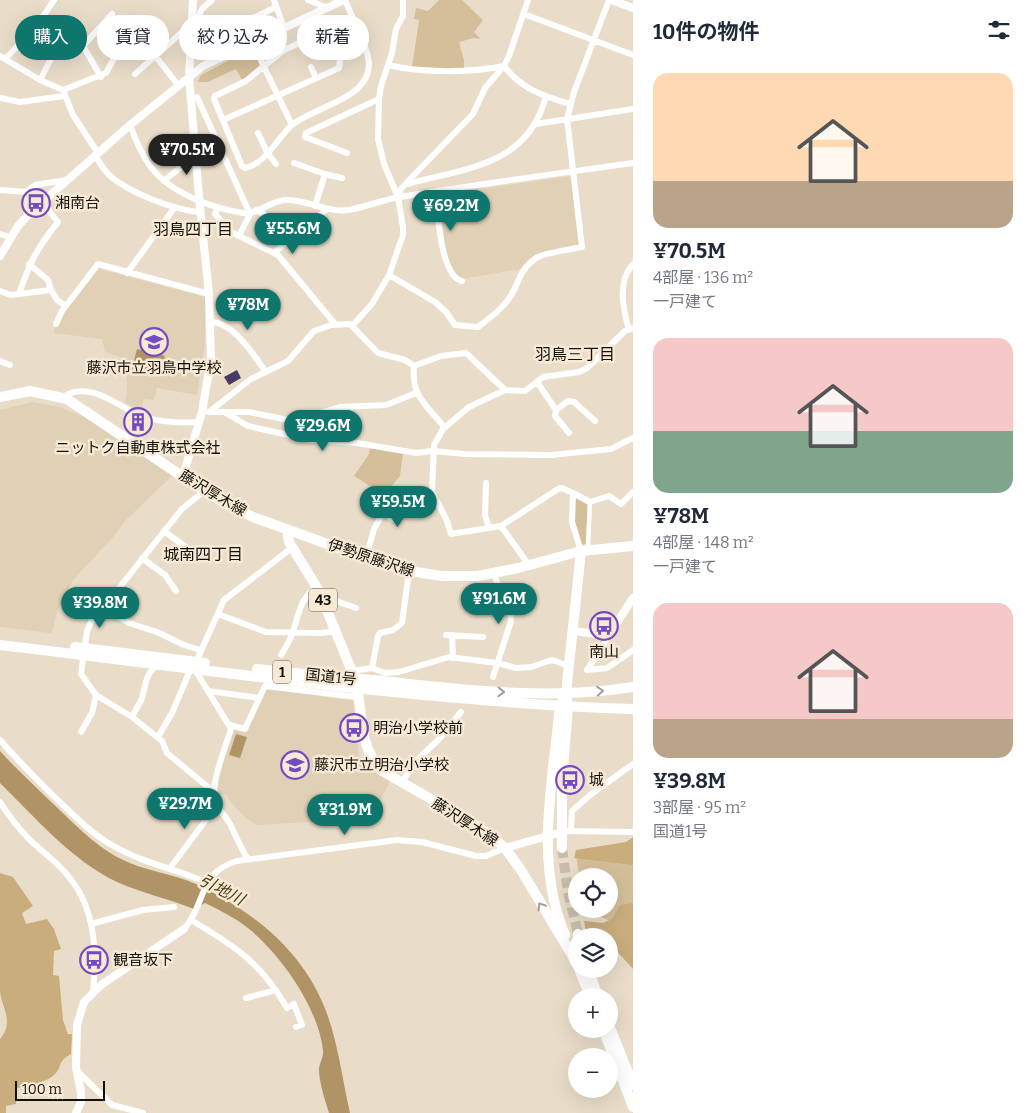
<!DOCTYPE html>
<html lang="ja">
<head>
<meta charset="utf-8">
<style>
  :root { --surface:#fff; --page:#f6f6f7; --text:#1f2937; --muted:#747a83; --accent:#0f766e }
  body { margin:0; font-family:Bitter,"Noto Sans JP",serif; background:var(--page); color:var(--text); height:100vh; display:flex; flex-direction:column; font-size:19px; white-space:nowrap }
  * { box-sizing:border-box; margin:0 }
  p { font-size:16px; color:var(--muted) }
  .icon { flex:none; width:28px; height:28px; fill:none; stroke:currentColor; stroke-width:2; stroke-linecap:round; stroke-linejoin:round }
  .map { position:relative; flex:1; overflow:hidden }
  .sheet { display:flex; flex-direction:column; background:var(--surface); width:400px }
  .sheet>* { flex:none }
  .hud { position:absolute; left:15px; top:15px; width:475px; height:45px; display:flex; gap:10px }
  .buttons { position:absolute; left:568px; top:868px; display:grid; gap:10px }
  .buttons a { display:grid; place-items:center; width:50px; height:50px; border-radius:50%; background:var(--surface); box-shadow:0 5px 20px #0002; font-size:25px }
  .scale { position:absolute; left:15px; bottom:12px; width:90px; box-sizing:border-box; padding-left:5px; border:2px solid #151009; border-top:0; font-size:14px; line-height:18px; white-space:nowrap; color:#151009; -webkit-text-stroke:4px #f6ead6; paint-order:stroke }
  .price { position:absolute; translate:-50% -42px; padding:0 11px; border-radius:18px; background:var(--accent); color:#fff; font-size:16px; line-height:32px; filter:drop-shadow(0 1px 2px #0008) }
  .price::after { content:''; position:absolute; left:50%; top:30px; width:15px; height:11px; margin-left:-8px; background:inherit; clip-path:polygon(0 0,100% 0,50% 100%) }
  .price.active { background:#222; color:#fff }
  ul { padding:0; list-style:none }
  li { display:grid; align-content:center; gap:10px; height:265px; padding:0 20px }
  li span { display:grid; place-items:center; height:155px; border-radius:15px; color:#555 }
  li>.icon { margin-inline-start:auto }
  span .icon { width:90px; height:90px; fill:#fffc; stroke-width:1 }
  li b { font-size:21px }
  h2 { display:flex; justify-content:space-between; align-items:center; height:60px; padding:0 20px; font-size:21px }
  .pill { padding:0 18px; border-radius:22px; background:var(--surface); box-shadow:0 5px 20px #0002; font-size:18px; line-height:45px }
  .pill.active { background:var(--accent); color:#fff }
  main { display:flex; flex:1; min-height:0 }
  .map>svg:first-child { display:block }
  .built { fill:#e0d0b5 }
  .green { fill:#d5bf9a }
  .forest { fill:#c9ad7d }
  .water { fill:#b09465 }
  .building { fill:#483c67 }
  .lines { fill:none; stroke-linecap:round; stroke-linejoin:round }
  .primary-tunnel { stroke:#c9beac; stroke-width:10; stroke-dasharray:10 5; stroke-linecap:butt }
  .pedestrian { stroke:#fff; stroke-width:4.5 }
  .minor { stroke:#fff; stroke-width:6 }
  .tertiary { stroke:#fff; stroke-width:8 }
  .primary { stroke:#fff; stroke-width:10 }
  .trunk { stroke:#fff; stroke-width:10 }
  .oneway { stroke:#a19f9d }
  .labels { text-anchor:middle; stroke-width:5; stroke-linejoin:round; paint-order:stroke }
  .shield { fill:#f6ead6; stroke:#585146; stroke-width:1 }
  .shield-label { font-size:14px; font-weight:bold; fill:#151009 }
  .poi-label { font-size:15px; fill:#151009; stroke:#f6ead6; text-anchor:start }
  .street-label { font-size:15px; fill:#151009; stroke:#f6ead6 }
  .neighbourhood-label { font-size:16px; fill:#151009; stroke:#f6ead6 }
  .water-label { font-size:16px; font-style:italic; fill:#4e3912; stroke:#f6ead6 }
</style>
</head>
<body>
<main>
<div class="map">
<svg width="633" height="1113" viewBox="0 0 633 1113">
  <rect width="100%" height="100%" fill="#e9ddc9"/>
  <path class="built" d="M571,176L579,245L537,255L521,269L461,279L455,275L446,254L438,195Z
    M99,269L205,297V345L197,395L157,388L154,400L144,399L140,411L125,402L127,391L126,359L105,352L102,339L53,333L63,313Z
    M32,402L59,407L84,417L173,475L126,520L113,537L73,580L58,609L52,632L50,633L0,627V410Z
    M266,688L353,701L359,756L390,781L381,799L380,818L256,825L245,817L228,799L227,795L218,794L219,774L233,728L246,732L254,710Z"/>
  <path class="green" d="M439,0H462L483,20L474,32L481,39L474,38L459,42L464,60V69L412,67L419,20L414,19L416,8L428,11Z
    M250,49L253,50L261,64L242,80L236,69L208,82H198L200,76L205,73Z
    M370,447L403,454L400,476L384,495L354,476L369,454Z
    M575,497L588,505L586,544L581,545L575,526Z
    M576,855H633V931L585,910L609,909V876H579Z"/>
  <path class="forest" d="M633,837V865L574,858L576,850L626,842Z
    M0,873L13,877L33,906L22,913L26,924L47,919L54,929L61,949L54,951L53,975L59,976L63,1020L68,1034H72L71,1054C57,1062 63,1064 56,1073C47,1083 30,1085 17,1088L16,1104L6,1106V1113H0V1039C15,1022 1,1006 0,991C0,952 0,912 0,873Z
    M633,903V969L613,947H609V936H587L584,921L603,923L612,919L620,905Z"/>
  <path class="water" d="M452,199L456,222L444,223L441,201Z
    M137,349L165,356L159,376L132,369Z
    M236,734L247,737L240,758L229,755Z
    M0,751C15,768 32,783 48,799C71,820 93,845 121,859C144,871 172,873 196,884C252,911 300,948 324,1006C338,1040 342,1078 350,1113H329C325,1100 320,1085 319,1072C318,1065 324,1058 323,1050C318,1007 281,955 248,928C235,918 220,910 205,903L194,909C169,899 142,893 117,882C71,860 36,818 0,783Z"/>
  <path class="building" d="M237,370L241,378L229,385L224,377Z
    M132,417L147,423L142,431L129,423Z"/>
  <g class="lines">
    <path class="primary-tunnel" d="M562,848L568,892L578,934"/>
    <path class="pedestrian" d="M588,545L590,502"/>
    <path class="minor" d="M212,0L202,9L199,15L216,36L276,7
      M274,0L284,28
      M308,0L328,8
      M345,0C352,18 364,38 368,57C377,98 316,105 292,125C277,138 266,164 245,168L242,166L214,99L215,96L246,81L284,50L352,19
      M524,14L633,55
      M36,27L59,43L40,80
      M98,31L119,50
      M252,42L292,125
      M0,56L40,80L63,90L73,115L98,153
      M5,59L36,27L54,0
      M388,65C421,73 470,73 504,66C521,89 544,96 570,104
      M311,67L316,78
      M135,74L181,33
      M101,77L83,46L112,14
      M63,90L106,73L132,26L178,85
      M197,97L250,214L239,236
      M0,98L20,102L64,96
      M223,120L339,68L340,60L327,29
      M536,124L633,109
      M130,125C135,139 141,153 150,166C170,193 211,208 243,213C257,215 270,201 285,200C307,199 326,213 348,210C366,207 382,200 400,197C477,184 555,174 633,163
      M258,133L267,152L276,164
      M347,153L305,137L306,133L379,99
      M95,155C99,162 103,169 109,175C129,193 174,210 200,212
      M294,163L325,174L315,206
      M325,174L342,178
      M164,181L195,155
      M407,184C466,168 528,166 546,96
      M0,190L26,192L35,185L66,180
      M435,192C438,211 440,276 462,281
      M398,197L401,189L412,177L473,114L485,88L504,66L509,56L528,0
      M218,207L215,214L231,232L278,255L335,324
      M256,210L298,233
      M0,234L10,237
      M275,252L327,209
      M29,264L48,280L51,290
      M127,273L175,207
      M389,275L435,302L446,312L455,325L478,327C490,318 502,309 510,297C520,282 518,271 536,258C546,252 569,250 582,247L567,119L574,92L609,0
      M0,291L11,295L51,290L57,300L66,306
      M19,294C30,262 37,248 58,222L42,202
      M211,322C233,322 254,355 265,371
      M56,324L62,311L98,264L209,294
      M352,326L372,304L389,275L403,235V227L398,197L384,164L378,139L379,99L381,86L392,53L396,29L403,16V0
      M629,330C623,309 617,281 633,264
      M0,361L10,365
      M414,366L441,356L466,353L505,390
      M414,366C411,397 427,405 444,427
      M537,382L556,410L555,416L569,433
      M67,399L68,394C96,383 120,409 145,417C163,423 181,423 199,422
      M556,410L568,401L574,402L595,421
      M208,412H249L293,421L341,407L386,405L416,393
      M209,412L251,379L288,361L314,331L331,325L350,324L378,353L405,360L414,366
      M224,412L248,426L311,440L357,443L416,453L432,451L465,454L551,455L611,449L633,438
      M486,483L485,515L489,528
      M573,493L562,488L558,489L501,526L451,534L447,521L432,491L434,445L443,429L469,407L505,390L525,391L543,377L579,372L587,368L625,331L633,328
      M501,526L526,561V566
      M164,531L191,551
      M581,551L572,522L573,493L590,502L609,496L621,504L633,492
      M142,558L165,575L176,591
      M366,558L374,529L383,513L393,519C405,505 415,498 432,491
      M323,599L336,601L356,608
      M104,607L182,509L204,491
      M218,614L266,632L321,633L337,631
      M446,635L483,637
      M452,635L453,658
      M200,650L184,645L157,632L129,623L99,604L87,631L81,674L96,695L132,717L162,741L167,753L214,792
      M281,655C285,648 290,641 292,634C300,613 298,601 317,586
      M196,662L224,600L293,547
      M194,668L231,729C226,746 210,784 215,801C218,810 226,816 230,824C236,836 240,847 248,859
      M372,668L378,636L380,633L393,630L402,623L409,571
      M587,670L607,668L633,650
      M587,670L604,645L607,635
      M352,671L372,668L385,673L399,672L449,657L497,663L516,668L531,667L552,660L569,666
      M493,677L511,621L510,606L500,591L494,574
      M208,691L259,698
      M132,717C135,711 139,705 142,698C146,686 145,673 157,666
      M230,725L245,729L265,686L358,697
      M81,732L92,713L96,695
      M158,737L172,713L191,668
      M0,740C21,764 44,787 67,809C81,822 95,836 112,845C142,863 176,869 208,883
      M402,783L413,764L439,739L461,712
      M0,802C9,816 19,829 31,841C45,854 61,865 72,881C96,912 97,955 93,992
      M571,830L572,811L590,795L633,764
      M567,831L633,832
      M170,868L217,805
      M191,920C235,946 261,963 287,1008L294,1004L302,1025L296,1027
      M91,924L143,910L174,907
      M184,929C207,903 197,873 237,861L397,840L422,842L476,856H486L505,848
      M246,998L276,990
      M77,1071L112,1105L143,1113"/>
    <path class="tertiary" d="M611,0L633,8
      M0,256L18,226L30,213L130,125L203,66L344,0
      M183,476L202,412L211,359L209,294L200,208L189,76L193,0
      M573,631L605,635L610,633L633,598
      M505,848L562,832
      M76,1113L81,1102V1092L76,1067L77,1025L84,1002L101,985L184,929"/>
    <path class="primary" d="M0,397L30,391L67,399L204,491L230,506L253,517L377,562L409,571L442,576H478L518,568L581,551L633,546
      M287,529L289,542L319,591L353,674
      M358,693C363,723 360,747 382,771L461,816L490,835L505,848L521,870L576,962
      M564,698L560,705C553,782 534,861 565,935
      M562,848V781L568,707L566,693L581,551
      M578,934V936
      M579,969L590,996
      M588,969L598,996
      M609,1025L633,1085
      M603,1029L633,1107"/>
    <path class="trunk" d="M0,645C210,670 421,702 633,709
      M75,647L205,663
      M257,669C307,675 358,678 409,684C482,692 559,699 633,687"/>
  </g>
  <defs><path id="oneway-chevron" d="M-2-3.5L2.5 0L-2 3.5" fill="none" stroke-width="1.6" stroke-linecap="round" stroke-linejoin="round" transform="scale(1.25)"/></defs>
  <g class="oneway">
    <use href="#oneway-chevron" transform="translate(600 691) rotate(-4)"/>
    <use href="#oneway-chevron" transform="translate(501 692) rotate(2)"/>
    <use href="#oneway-chevron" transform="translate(541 906) rotate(-122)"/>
  </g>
  <defs>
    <symbol id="bus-ring" viewBox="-11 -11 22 22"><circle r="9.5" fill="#f6ead6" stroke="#744ac2" stroke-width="1.5"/><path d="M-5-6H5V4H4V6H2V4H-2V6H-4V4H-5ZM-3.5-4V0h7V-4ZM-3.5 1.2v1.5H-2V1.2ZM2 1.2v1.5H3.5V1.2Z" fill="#744ac2"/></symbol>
    <symbol id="school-ring" viewBox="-11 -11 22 22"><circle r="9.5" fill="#f6ead6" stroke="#744ac2" stroke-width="1.5"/><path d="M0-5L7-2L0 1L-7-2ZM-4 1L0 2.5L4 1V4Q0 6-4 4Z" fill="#744ac2"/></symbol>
    <symbol id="building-ring" viewBox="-11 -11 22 22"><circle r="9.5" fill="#f6ead6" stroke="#744ac2" stroke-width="1.5"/><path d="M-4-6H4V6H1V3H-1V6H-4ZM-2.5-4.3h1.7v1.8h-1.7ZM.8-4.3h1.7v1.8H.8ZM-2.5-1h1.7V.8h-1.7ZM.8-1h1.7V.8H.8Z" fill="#744ac2"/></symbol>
  </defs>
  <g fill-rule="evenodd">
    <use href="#bus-ring" x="20" y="187" width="32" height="32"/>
    <use href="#school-ring" x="138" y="326" width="32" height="32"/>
    <use href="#building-ring" x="122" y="406" width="32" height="32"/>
    <use href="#bus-ring" x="588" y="610" width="32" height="32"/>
    <use href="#bus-ring" x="338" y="712" width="32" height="32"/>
    <use href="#school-ring" x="279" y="749" width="32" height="32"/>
    <use href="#bus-ring" x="554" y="764" width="32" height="32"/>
    <use href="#bus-ring" x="78" y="944" width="32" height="32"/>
  </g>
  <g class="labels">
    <g class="shield">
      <rect x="309" y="588.5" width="28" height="23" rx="4"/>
      <rect x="273" y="660.5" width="18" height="23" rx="4"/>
    </g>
    <g class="shield-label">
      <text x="323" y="605">43</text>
      <text x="282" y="677">1</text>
    </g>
    <g class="poi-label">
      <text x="55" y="208">湘南台</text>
      <text x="154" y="373" text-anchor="middle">藤沢市立羽鳥中学校</text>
      <text x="138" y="453" text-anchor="middle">ニットク自動車株式会社</text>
      <text x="604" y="657" text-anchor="middle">南山</text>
      <text x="373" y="733">明治小学校前</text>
      <text x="314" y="770">藤沢市立明治小学校</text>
      <text x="589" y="785">城</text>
      <text x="113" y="965">観音坂下</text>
    </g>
    <g class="street-label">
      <text transform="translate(213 493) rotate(31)" y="5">藤沢厚木線</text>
      <text transform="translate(371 558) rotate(18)" y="5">伊勢原藤沢線</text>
      <text transform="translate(331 677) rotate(6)" y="5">国道1号</text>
      <text transform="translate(465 822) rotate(33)" y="5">藤沢厚木線</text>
    </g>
    <g class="neighbourhood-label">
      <text x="193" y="235">羽鳥四丁目</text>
      <text x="575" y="360">羽鳥三丁目</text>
      <text x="203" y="560">城南四丁目</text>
    </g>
    <g class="water-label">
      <text transform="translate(222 889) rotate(27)" y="6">引地川</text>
    </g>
  </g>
</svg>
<div class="buttons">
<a><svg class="icon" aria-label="locate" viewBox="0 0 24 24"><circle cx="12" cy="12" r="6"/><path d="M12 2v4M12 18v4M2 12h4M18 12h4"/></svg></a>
<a><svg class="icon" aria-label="layers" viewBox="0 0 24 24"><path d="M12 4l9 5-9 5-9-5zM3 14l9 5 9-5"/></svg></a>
<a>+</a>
<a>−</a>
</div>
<div class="scale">100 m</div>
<b class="price active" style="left:187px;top:176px">¥70.5M</b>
<b class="price" style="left:451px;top:232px">¥69.2M</b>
<b class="price" style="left:293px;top:255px">¥55.6M</b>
<b class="price" style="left:248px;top:331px">¥78M</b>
<b class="price" style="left:323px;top:452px">¥29.6M</b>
<b class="price" style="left:398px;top:528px">¥59.5M</b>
<b class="price" style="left:499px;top:625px">¥91.6M</b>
<b class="price" style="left:100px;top:629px">¥39.8M</b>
<b class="price" style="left:185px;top:830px">¥29.7M</b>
<b class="price" style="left:345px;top:836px">¥31.9M</b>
<div class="hud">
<a class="pill active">購入</a>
<a class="pill">賃貸</a>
<a class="pill">絞り込み</a>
<a class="pill">新着</a>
</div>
</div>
<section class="sheet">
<h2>10件の物件<svg class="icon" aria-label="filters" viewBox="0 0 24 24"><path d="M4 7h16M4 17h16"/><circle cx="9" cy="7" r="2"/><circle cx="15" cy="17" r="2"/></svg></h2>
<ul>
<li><span style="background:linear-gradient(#ffd9b3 70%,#b9a48a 0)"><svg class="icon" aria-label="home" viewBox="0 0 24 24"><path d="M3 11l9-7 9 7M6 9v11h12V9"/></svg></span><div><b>¥70.5M</b><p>4部屋 · 136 m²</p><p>一戸建て</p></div></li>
<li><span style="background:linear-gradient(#f6c9c9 60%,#7fa58c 0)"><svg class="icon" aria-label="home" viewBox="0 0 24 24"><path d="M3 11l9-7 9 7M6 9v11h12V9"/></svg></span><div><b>¥78M</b><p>4部屋 · 148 m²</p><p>一戸建て</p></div></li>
<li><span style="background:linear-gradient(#f6c9c9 75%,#b9a48a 0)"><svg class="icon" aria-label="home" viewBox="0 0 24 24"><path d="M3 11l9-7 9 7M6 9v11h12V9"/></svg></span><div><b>¥39.8M</b><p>3部屋 · 95 m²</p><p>国道1号</p></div></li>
</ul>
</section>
</main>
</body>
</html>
